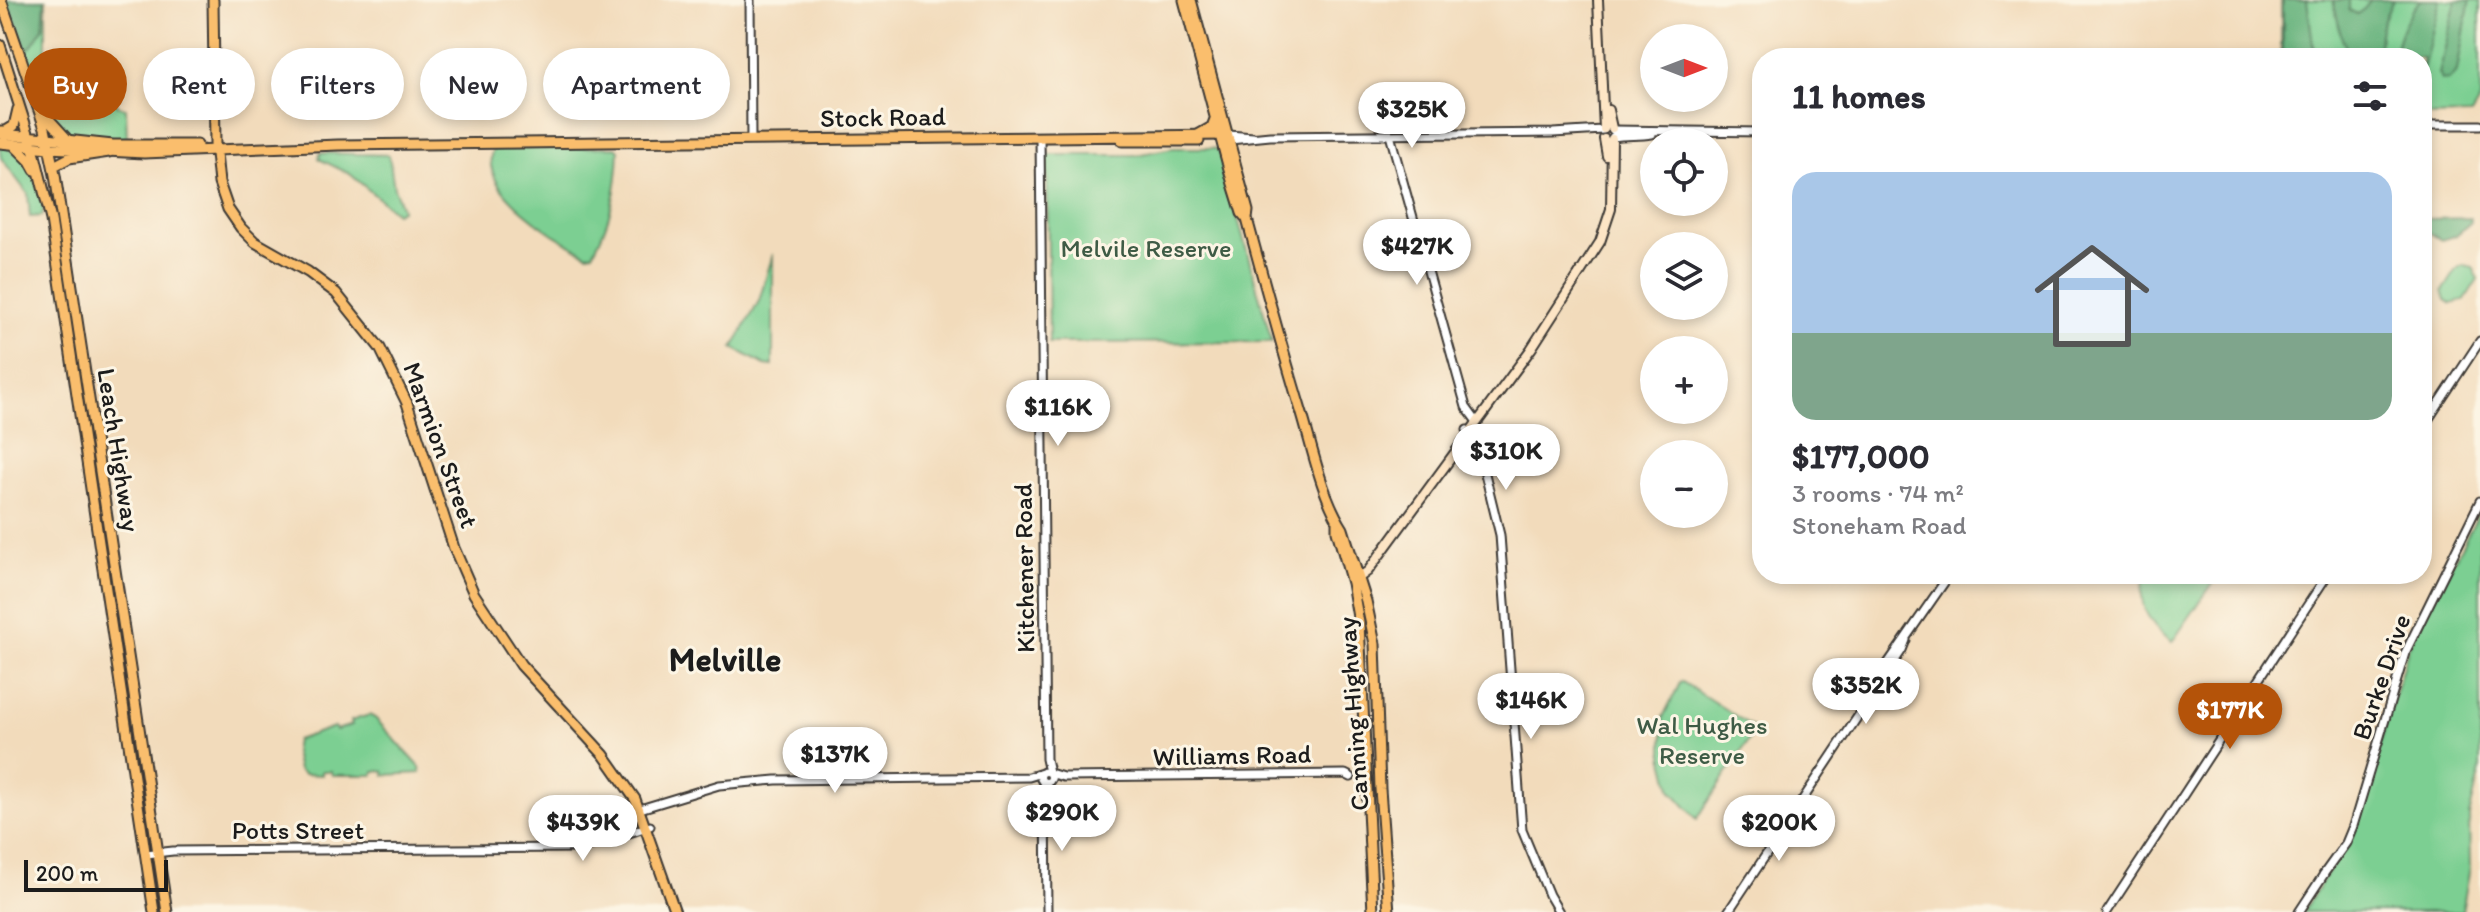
<!DOCTYPE html>
<html lang="en">
<head>
<meta charset="utf-8">
<style>
  :root { --surface:#fff; --page:#f7f7f7; --text:#2b2b33; --muted:#7c7c81; --accent:#b45309 }
  body { margin:0; font-family:Itim,sans-serif; background:var(--page); color:var(--text); height:100vh; display:flex; flex-direction:column; font-size:30px; white-space:nowrap }
  * { box-sizing:border-box; margin:0 }
  p { font-size:26px; color:var(--muted) }
  .icon { flex:none; width:44px; height:44px; fill:none; stroke:currentColor; stroke-width:2; stroke-linecap:round; stroke-linejoin:round }
  .map { position:relative; flex:1; overflow:hidden }
  .sheet { position:absolute; left:1752px; top:48px; width:680px; height:536px; display:flex; flex-direction:column; background:var(--surface); border-radius:32px; box-shadow:0 4px 12px #0003 }
  .sheet>* { flex:none }
  .top-card { position:absolute; left:24px; top:48px; width:760px; height:72px; display:flex; gap:16px }
  .needle { width:52px; rotate:90deg }
  .tools { position:absolute; left:1640px; top:24px; display:grid; gap:16px }
  .tools a { display:grid; place-items:center; width:88px; height:88px; border-radius:50%; background:var(--surface); box-shadow:0 4px 12px #0003; font-size:40px }
  .scale { position:absolute; left:24px; bottom:20px; width:144px; box-sizing:border-box; padding-left:8px; border:4px solid #1c1c1c; border-top:0; font-size:22px; line-height:28px; white-space:nowrap; color:#1c1c1c; -webkit-text-stroke:6px #fcf5e5; paint-order:stroke }
  .price { position:absolute; translate:-50% -68px; padding:0 18px; border-radius:28px; background:#fff; color:#222; font-size:26px; line-height:52px; filter:drop-shadow(0 2px 4px #0008) }
  .price::after { content:''; position:absolute; left:50%; top:48px; width:24px; height:18px; margin-left:-12px; background:inherit; clip-path:polygon(0 0,100% 0,50% 100%) }
  .price.on { background:var(--accent); color:#fff }
  ul { padding:0; list-style:none }
  li { display:grid; align-content:center; gap:16px; height:424px; padding:0 40px }
  li span { display:grid; place-items:center; height:248px; border-radius:24px; color:#555 }
  li>.icon { margin-inline-start:auto }
  span .icon { width:144px; height:144px; fill:#fffc; stroke-width:1 }
  li b { font-size:34px }
  h2 { display:flex; justify-content:space-between; align-items:center; height:96px; padding:0 40px; font-size:34px }
  .chip { padding:0 28px; border-radius:36px; background:var(--surface); box-shadow:0 4px 12px #0003; font-size:28px; line-height:72px }
  .chip.on { background:var(--accent); color:#fff }
  .map>svg:first-child { display:block }
  .green { fill:#7ccf92; stroke:#4c7657; stroke-width:2 }
  .forest { fill:#65b27c; stroke:#40674c; stroke-width:2 }
  .lines { fill:none; stroke-linecap:round; stroke-linejoin:round }
  .tertiary-casing { stroke:#3c3934; stroke-width:11 }
  .secondary-casing { stroke:#3c3934; stroke-width:12 }
  .primary-casing { stroke:#3c3934; stroke-width:13 }
  .trunk-casing { stroke:#3c3934; stroke-width:13 }
  .tertiary { stroke:#fff; stroke-width:7 }
  .secondary { stroke:#fde5c5; stroke-width:8 }
  .primary { stroke:#fabe6d; stroke-width:9 }
  .trunk { stroke:#fabe6d; stroke-width:9 }
  .labels { text-anchor:middle; stroke-width:6; stroke-linejoin:round; paint-order:stroke }
  .street-label { font-size:26px; fill:#1c1c1c; stroke:#fcf5e5 }
  .park-label { font-size:26px; fill:#3e5b45; stroke:#fcf5e5 }
  .district-label { font-size:34px; font-weight:bold; fill:#1c1c1c; stroke:#fcf5e5 }
</style>
</head>
<body>
<div class="map">
<svg width="2480" height="912" viewBox="0 0 2480 912">
  <rect width="100%" height="100%" fill="#fcf5e5"/>
  <filter id="ink" filterUnits="userSpaceOnUse"><feTurbulence type="fractalNoise" baseFrequency=".0125" numOctaves="2"/><feDisplacementMap in="SourceGraphic" scale="16" xChannelSelector="R" yChannelSelector="G"/><feConvolveMatrix kernelMatrix="1 2 1 2 8 2 1 2 1" color-interpolation-filters="sRGB"/></filter>
  <filter id="wash" filterUnits="userSpaceOnUse"><feTurbulence type="fractalNoise" baseFrequency=".006" numOctaves="4" result="noise"/><feDisplacementMap in="SourceGraphic" scale="32" xChannelSelector="R" yChannelSelector="G"/><feGaussianBlur stdDeviation="1.8" result="paint"/><feColorMatrix in="noise" values="0 0 0 0 0 0 0 0 0 0 0 0 0 0 0 0 0 1.4 0 .05"/><feComposite in="paint" operator="in"/></filter>
  <g filter="url(#wash)">
    <rect width="100%" height="100%" fill="#f2dbbb"/>
    <path class="green" d="M5,0H46V69L42,76L43,82L118,93L120,98L117,99V106L126,108L127,141C107,140 84,144 66,133C38,115 17,33 5,0Z
      M2281,0H2480V100L2471,115L2422,116V58H2281Z
      M1,146C27,154 34,171 41,196C43,205 45,208 42,216L30,217L28,194L1,158Z
      M616,147L619,150C618,187 611,221 593,253L588,254C558,239 476,190 493,149Z
      M1172,148H1214L1219,151L1272,342L1049,343L1047,155H1136Z
      M320,153L389,155L394,188L402,209L396,213L350,174L319,159Z
      M773,254V366L765,365L733,348L759,301Z
      M2463,265L2473,267L2478,279L2464,301L2452,304L2446,300L2443,291L2458,268Z
      M2480,511V770L2469,816L2470,867L2462,912H2303L2354,832L2409,646Z
      M2147,574H2206L2215,580L2172,642C2150,625 2133,603 2147,574Z
      M1681,681L1756,729L1697,819L1672,791L1663,756V717Z
      M369,715L375,718L420,767L421,773L385,775L384,771H374L373,775H332L331,771H322V775L304,774L298,770L294,752L296,740L334,727L336,730L352,725L351,721Z"/>
    <path class="forest" d="M7,0H45L43,28L30,48L26,49L23,43Z
      M2283,0H2307L2315,58H2283Z
      M2333,0H2349V10L2357,14L2365,8L2370,0H2393C2382,22 2377,32 2380,58H2351L2342,39Z
      M2420,0H2440L2422,74V58H2394C2398,35 2405,19 2420,0Z
      M2456,0H2470L2457,71L2449,81L2442,80L2439,74Z
      M2471,218V222L2455,236L2441,240L2422,228V219Z"/>
  </g>
  <g filter="url(#ink)">
    <g class="lines">
      <defs>
        <path id="tertiary" d="M750,0L751,140
          M2422,125H2480
          M1613,130L1762,132
          M1229,135L1253,137
          M1390,135L1466,407L1477,422
          M1040,137L1046,759L1049,772
          M1613,137C1627,135 1638,136 1652,134
          M1230,140L1270,136L1553,133L1603,130
          M2422,429L2480,341
          M1467,430L1478,445L1500,535L1522,830L1549,895L1559,912
          M1882,672L1950,574
          M1040.5 777a5.5 5.5 0 1 1 11 0a5.5 5.5 0 1 1-11 0Z
          M1050,773L1063,777L1345,774L1351,777
          M1043,782L1046,795L1047,912
          M640,809L719,785L776,780L1029,777L1042,773
          M146,854L173,851L576,848L596,844L650,826
          M2323,875L2346,843L2353,826L2405,653L2480,501
          M1728,912L1902,650L1906,640
          M2107,912L2328,574
          M2299,912L2324,874"/>
        <path id="secondary" d="M1598,0L1604,129
          M1608,110L1612,128
          M1604,139L1607,156
          M1356,580L1368,571L1531,349L1600,242L1611,209L1612,139"/>
        <path id="primary" d="M213,0L215,144L219,183L228,209L241,228L255,242L308,272L336,293L380,348L407,403L454,548L474,594L521,665L604,755L635,799L675,912
          M38,107L68,140
          M47,138L113,145H197
          M1122,141H1199
          M49,148L144,153L338,145L1225,135"/>
        <path id="trunk" d="M1,0L45,128L55,175L167,912
          M1184,0L1233,184L1242,213L1247,219
          M1191,0L1248,211L1247,219C1265,285 1282,349 1302,414C1313,451 1322,496 1343,529L1366,601L1375,644L1380,789L1389,912
          M0,45L35,155L51,220L154,912
          M0,131H6L14,126L18,109
          M0,134L47,138
          M1198,135L1212,127L1215,119
          M0,143L49,148
          M13,144L30,161L35,170
          M54,166L69,158L109,152
          M1337,519V531L1352,583L1359,623L1373,912"/>
      </defs>
      <use href="#tertiary" class="tertiary-casing"/>
      <use href="#secondary" class="secondary-casing"/>
      <use href="#primary" class="primary-casing"/>
      <use href="#trunk" class="trunk-casing"/>
      <use href="#tertiary" class="tertiary"/>
      <use href="#secondary" class="secondary"/>
      <use href="#primary" class="primary"/>
      <use href="#trunk" class="trunk"/>
    </g>
  </g>
  <g class="labels">
    <g class="street-label">
      <text transform="translate(883 117) rotate(-1)" y="9">Stock Road</text>
      <text transform="translate(441 445) rotate(70)" y="9">Marmion Street</text>
      <text transform="translate(119 450) rotate(81)" y="9">Leach Highway</text>
      <text transform="translate(1024 568) rotate(-91)" y="9">Kitchener Road</text>
      <text transform="translate(2381 677) rotate(-71)" y="9">Burke Drive</text>
      <text transform="translate(1353 714) rotate(-94)" y="9">Canning Highway</text>
      <text transform="translate(1232 755) rotate(-1)" y="9">Williams Road</text>
      <text x="298" y="839">Potts Street</text>
    </g>
    <g class="park-label">
      <text x="1146" y="257">Melvile Reserve</text>
      <text x="1702" y="734">Wal Hughes<tspan x="1702" dy="30">Reserve</tspan></text>
    </g>
    <g class="district-label">
      <text x="725" y="671">Melville</text>
    </g>
  </g>
</svg>
<div class="tools">
<a><svg class="needle" viewBox="-14 -14 28 28"><path d="M0-13l5 13h-10z" fill="#e53935"/><path d="M0 13l5-13h-10z" fill="#7c7c81"/></svg></a>
<a><svg class="icon" aria-label="locate" viewBox="0 0 24 24"><circle cx="12" cy="12" r="6"/><path d="M12 2v4M12 18v4M2 12h4M18 12h4"/></svg></a>
<a><svg class="icon" aria-label="layers" viewBox="0 0 24 24"><path d="M12 4l9 5-9 5-9-5zM3 14l9 5 9-5"/></svg></a>
<a>+</a>
<a>−</a>
</div>
<div class="scale">200 m</div>
<b class="price" style="left:1412px;top:150px">$325K</b>
<b class="price" style="left:1417px;top:287px">$427K</b>
<b class="price" style="left:1058px;top:448px">$116K</b>
<b class="price" style="left:1506px;top:492px">$310K</b>
<b class="price" style="left:1866px;top:726px">$352K</b>
<b class="price" style="left:1531px;top:741px">$146K</b>
<b class="price on" style="left:2230px;top:751px">$177K</b>
<b class="price" style="left:835px;top:795px">$137K</b>
<b class="price" style="left:1062px;top:853px">$290K</b>
<b class="price" style="left:583px;top:863px">$439K</b>
<b class="price" style="left:1779px;top:863px">$200K</b>
<div class="top-card">
<a class="chip on">Buy</a>
<a class="chip">Rent</a>
<a class="chip">Filters</a>
<a class="chip">New</a>
<a class="chip">Apartment</a>
</div>
<section class="sheet">
<h2>11 homes<svg class="icon" aria-label="filters" viewBox="0 0 24 24"><path d="M4 7h16M4 17h16"/><circle cx="9" cy="7" r="2"/><circle cx="15" cy="17" r="2"/></svg></h2>
<ul>
<li><span style="background:linear-gradient(#a9c7e8 65%,#7fa58c 0)"><svg class="icon" aria-label="home" viewBox="0 0 24 24"><path d="M3 11l9-7 9 7M6 9v11h12V9"/></svg></span><div><b>$177,000</b><p>3 rooms · 74 m²</p><p>Stoneham Road</p></div></li>
</ul>
</section>
</div>
</body>
</html>
